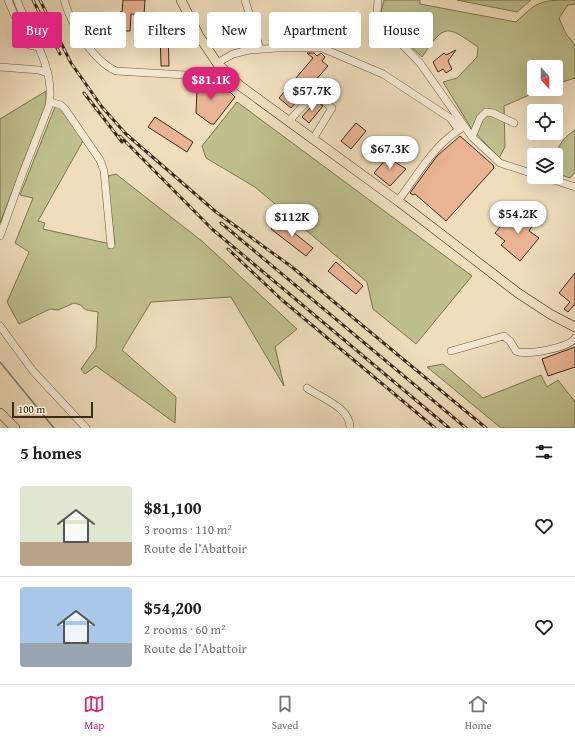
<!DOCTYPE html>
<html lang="en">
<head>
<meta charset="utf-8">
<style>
  :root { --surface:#fff; --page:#f6f6f6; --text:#202124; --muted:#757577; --line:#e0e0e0; --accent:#db2777 }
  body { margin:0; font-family:"Gentium Book Plus",serif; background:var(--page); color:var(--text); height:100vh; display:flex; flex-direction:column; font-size:15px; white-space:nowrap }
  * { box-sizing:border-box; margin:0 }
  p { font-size:13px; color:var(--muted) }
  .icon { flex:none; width:22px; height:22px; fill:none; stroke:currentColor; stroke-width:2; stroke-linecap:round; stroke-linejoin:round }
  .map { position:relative; height:428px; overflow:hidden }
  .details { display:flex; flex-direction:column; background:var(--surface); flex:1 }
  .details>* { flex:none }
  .hud { position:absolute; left:12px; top:12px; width:551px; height:36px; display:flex; gap:8px }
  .needle { width:26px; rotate:159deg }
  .fabs { position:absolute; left:527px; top:60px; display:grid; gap:8px }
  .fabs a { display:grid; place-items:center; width:36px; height:36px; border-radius:4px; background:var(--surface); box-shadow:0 4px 16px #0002; font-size:20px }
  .scale { position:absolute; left:12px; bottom:10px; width:81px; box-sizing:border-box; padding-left:4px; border:2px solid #3b2b18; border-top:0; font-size:11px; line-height:14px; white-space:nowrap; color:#3b2b18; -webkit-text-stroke:3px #f5e9d3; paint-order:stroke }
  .price { position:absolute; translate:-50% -34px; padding:0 9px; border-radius:14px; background:#fff; color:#222; font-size:13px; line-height:26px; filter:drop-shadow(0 1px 2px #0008) }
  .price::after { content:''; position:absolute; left:50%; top:24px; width:12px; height:9px; margin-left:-6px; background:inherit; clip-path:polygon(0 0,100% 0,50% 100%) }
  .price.current { background:var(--accent); color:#fff }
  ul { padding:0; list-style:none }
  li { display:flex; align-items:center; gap:12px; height:100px; padding:0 20px }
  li+li { border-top:1px solid var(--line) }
  li span { display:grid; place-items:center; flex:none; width:112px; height:80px; border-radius:4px; color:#555 }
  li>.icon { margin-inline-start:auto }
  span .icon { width:48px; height:48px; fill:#fffc; stroke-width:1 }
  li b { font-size:17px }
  h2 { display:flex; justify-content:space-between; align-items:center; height:48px; padding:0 20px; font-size:17px }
  .tag { padding:0 14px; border-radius:4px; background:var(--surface); box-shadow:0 4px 16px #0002; font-size:14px; line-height:36px }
  .tag.current { background:var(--accent); color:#fff }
  .dock { display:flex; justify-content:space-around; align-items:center; height:56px; border-top:1px solid var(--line); background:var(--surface); font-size:11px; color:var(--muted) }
  .dock a { display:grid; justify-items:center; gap:2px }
  .dock .current { color:var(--accent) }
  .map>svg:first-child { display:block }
  .green { fill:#bebf8d; stroke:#7c7552 }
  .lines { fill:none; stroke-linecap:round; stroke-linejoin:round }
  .stream { stroke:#748271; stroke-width:1.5 }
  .building { fill:#eab494; stroke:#3b2b18 }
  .minor-casing { stroke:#685841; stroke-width:8 }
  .major-casing { stroke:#3b2b18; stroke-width:10 }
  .minor { stroke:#f5e9d3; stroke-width:7 }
  .major { stroke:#efddbc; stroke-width:9 }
  .rail-casing { stroke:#3b2b18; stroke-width:3 }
  .rail { stroke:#f5e9d3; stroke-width:1.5; stroke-dasharray:4.5; stroke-linecap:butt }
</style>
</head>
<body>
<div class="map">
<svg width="575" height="428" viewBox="0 0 575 428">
  <rect width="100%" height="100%" fill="#efddbc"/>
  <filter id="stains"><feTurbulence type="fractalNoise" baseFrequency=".005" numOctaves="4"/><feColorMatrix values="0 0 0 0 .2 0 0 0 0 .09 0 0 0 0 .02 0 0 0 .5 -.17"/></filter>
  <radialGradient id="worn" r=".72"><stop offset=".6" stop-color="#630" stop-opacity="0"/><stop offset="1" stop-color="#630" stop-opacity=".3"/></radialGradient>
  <path class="green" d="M384,0H420V4L516,22C539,0 541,0 575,0V4L568,5L559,18L566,34L575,45V78L556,84V67H534V89H543L504,106L505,147L499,158L471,128L443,82L457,78L477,57L478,47C446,25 445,23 422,57L388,25L381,12Z
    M457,0H531L517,12Z
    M46,91V105L0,223V119Z
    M237,102L472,276L416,344L373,309L367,282L255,187L206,158L202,146Z
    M55,107H60L83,141L38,221L45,223L43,229L115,245L107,180L108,176L116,174L203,242L297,329L275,347L284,386L231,297L151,302L122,350L176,397L175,423L96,366L85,374L81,369L96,348L98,312C91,310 85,312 81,305L74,303L58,310L50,309L19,324L7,302L29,252L15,243L33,198L20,195Z
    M575,130V172L570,178L556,173C556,152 556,143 575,130Z
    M443,364L483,398L541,375L547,387L558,380L575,402V428H501L427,367Z"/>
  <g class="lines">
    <path class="stream" d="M0,362L54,428"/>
  </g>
  <path class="building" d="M123,0H145L144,15L131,14L130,31H119L120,12H122Z
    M168,30L169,66H161L160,31Z
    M456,50L448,61L452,69L446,73L443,69L438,72L433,62L444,53L446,55Z
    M307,53H314L317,56L321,53L325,57L322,61L328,66L291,108L279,98L313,58Z
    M188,83H218L220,85V91H229L235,97L214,124H211L196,113L197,90L187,89Z
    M316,101L323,106L309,123L302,117Z
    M155,117L193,142L187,152L148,127Z
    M356,123L366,131L351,149L341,141Z
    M460,136L493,165L494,168L446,221L415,194L413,195L410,193L437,156Z
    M393,151L398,157L395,162L406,169L390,186L374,173Z
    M527,212L536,220L529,231L539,238L520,261L501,245L505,241L495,233L511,214L519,221Z
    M278,220L313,248L306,256L271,229Z
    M336,262L363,286L356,294L328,271Z
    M575,273V306L574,305L568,312L564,309L570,302L559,293Z
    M575,347V367L548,376L542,359Z"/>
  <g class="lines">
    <defs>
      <path id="minor" d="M8,0L23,35L29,45L39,47
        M64,0C71,24 93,61 116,71L203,76L226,72
        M245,0L260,49
        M378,0L377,14L382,24L420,63L472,137L500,163L534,174
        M217,63L233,54L249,50L277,48H322L383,74L450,118L459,130
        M0,67L39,70L47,73
        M50,102L61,105L65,109L100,160L104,171L111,245
        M289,121L314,94L317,95L332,108L313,139
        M472,137L480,118L486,112L493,113L514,123
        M545,177L575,187
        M398,201C417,176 434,144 462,128
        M0,236L22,175L49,106C56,67 30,35 17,0
        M0,326L33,371L86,428
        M451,351L504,336L510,341L516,351C525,356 570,348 575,338
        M307,388C321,398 351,408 350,428"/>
      <path id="major" d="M181,0L199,36L217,63L239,85L398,201L518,293L550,314L575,327
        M0,413L15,428"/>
    </defs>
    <use href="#minor" class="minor-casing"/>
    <use href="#major" class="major-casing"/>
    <use href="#minor" class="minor"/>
    <use href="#major" class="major"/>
    <defs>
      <path id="rail" d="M33,0L60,54
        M40,0L71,63L102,107L126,134L216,212L292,267L486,428
        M84,93L122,142
        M120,136L212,229L449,428
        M221,223L466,428
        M228,249L282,300L435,428"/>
    </defs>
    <use href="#rail" class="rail-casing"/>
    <use href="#rail" class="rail"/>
  </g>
  <rect width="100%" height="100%" filter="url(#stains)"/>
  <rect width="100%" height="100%" fill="url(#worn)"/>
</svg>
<div class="fabs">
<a><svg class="needle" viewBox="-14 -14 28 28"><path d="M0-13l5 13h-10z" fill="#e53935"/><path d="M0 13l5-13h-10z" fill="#757577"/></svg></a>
<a><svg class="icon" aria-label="locate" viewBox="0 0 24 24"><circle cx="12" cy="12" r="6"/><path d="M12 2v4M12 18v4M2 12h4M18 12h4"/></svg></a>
<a><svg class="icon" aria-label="layers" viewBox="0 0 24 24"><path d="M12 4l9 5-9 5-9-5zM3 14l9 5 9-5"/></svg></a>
</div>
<div class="scale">100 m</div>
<b class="price current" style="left:211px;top:101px">$81.1K</b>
<b class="price" style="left:312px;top:112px">$57.7K</b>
<b class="price" style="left:390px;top:170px">$67.3K</b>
<b class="price" style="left:518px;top:235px">$54.2K</b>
<b class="price" style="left:292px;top:238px">$112K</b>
<div class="hud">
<a class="tag current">Buy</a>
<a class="tag">Rent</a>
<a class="tag">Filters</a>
<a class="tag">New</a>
<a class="tag">Apartment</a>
<a class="tag">House</a>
</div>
</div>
<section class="details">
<h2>5 homes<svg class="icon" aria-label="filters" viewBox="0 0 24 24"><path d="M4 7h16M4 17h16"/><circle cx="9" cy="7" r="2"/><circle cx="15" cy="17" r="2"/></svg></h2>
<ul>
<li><span style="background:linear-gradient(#dfe7d0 70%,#b9a48a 0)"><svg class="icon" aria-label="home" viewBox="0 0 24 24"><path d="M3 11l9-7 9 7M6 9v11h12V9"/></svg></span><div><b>$81,100</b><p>3 rooms · 110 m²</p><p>Route de l’Abattoir</p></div><svg class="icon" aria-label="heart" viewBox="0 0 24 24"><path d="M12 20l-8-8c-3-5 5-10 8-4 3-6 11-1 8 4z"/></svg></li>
<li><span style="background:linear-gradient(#a9c7e8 70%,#9aa5b1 0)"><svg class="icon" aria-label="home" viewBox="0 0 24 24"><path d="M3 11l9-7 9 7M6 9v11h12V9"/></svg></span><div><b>$54,200</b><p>2 rooms · 60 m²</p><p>Route de l’Abattoir</p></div><svg class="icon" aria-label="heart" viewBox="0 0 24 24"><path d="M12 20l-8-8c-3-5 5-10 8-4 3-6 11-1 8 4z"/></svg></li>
</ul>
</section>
<nav class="dock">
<a class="current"><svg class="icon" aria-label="map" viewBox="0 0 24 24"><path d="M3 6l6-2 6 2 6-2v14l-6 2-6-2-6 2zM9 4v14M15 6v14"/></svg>Map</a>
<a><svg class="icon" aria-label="saved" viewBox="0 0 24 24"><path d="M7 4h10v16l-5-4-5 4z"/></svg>Saved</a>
<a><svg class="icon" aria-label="home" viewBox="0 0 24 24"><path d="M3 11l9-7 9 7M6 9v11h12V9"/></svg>Home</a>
</nav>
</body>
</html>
